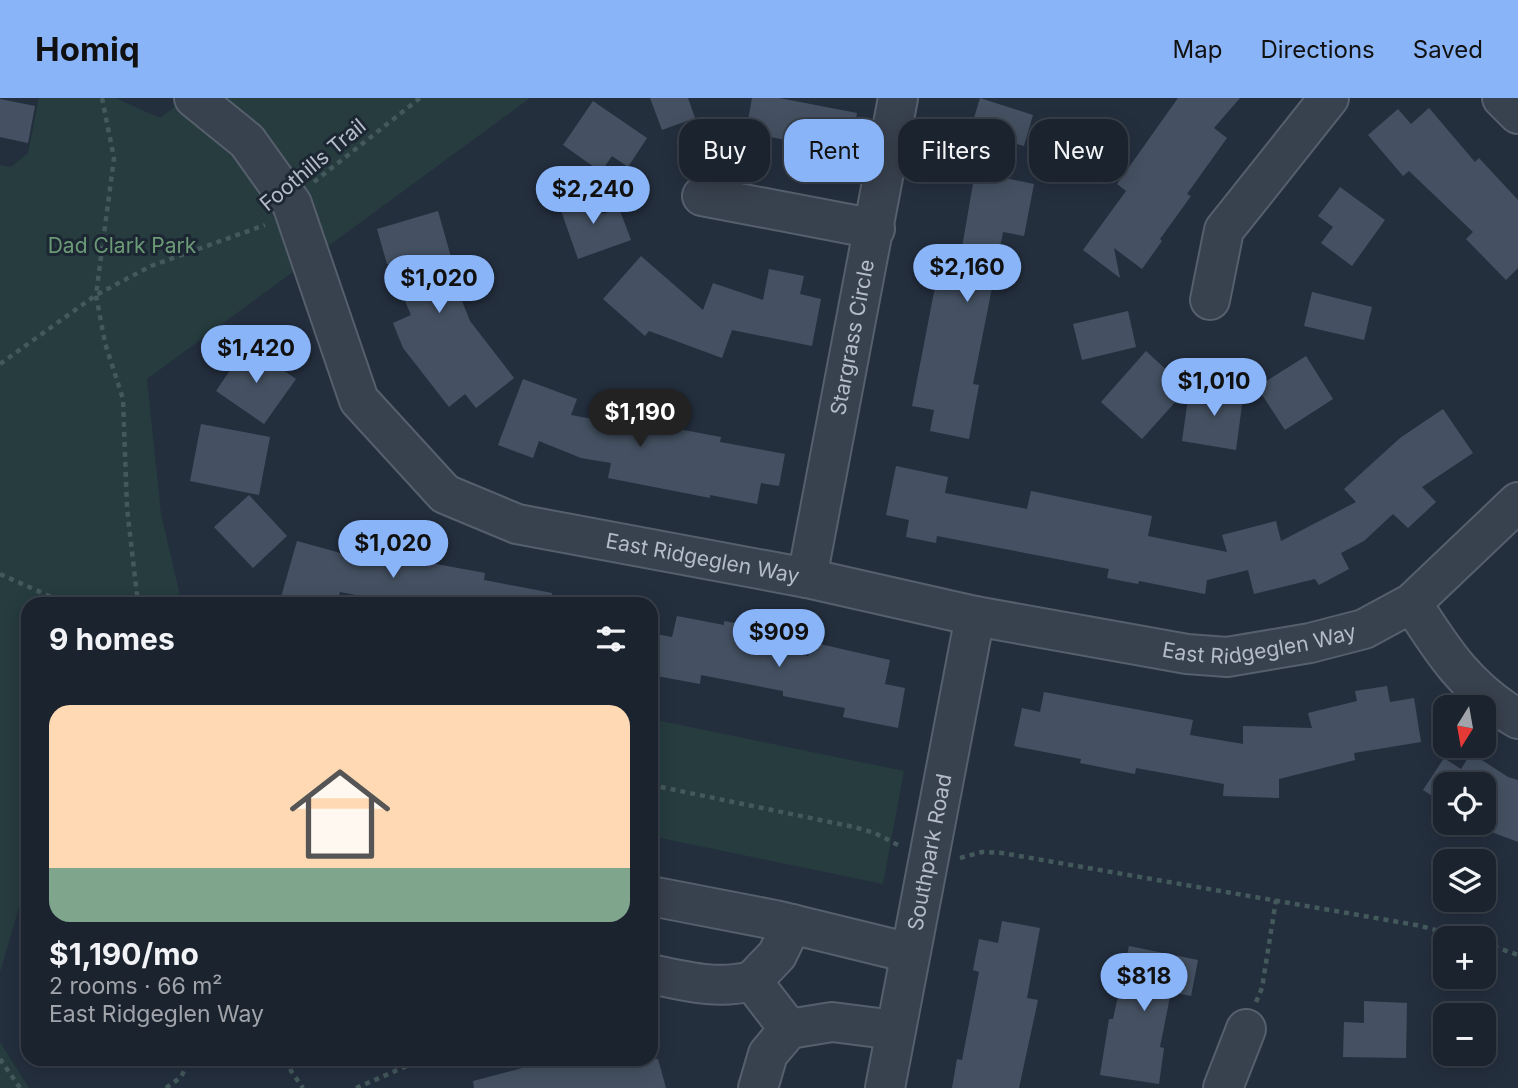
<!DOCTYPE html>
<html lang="en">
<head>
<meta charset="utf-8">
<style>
  :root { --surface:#1b232e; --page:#242b36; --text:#f1f3f6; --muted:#a0a4aa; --line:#39404a; --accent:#8ab4f8 }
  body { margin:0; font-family:Inter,sans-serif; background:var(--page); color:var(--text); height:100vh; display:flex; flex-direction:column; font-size:26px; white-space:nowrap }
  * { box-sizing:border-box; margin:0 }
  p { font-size:23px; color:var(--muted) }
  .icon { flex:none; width:38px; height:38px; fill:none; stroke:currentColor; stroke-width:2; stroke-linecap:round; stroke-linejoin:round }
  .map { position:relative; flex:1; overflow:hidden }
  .panel { position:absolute; left:21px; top:499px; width:637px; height:469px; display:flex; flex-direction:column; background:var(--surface); border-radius:21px; box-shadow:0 4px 18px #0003,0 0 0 2px var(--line) }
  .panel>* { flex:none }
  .top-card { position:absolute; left:679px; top:21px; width:665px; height:63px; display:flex; gap:14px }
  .needle { width:46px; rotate:191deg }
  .fabs { position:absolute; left:1433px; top:597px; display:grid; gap:14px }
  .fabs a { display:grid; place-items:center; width:63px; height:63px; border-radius:14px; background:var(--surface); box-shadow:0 4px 18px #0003,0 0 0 2px var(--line); font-size:35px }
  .price { position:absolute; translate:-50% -60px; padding:0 16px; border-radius:24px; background:var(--accent); color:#111; font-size:23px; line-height:46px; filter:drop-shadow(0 2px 4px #0008) }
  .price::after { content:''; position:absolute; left:50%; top:42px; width:21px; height:16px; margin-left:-10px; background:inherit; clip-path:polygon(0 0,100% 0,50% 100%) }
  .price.on { background:#222; color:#fff }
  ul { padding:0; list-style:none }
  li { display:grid; align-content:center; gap:14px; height:371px; padding:0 28px }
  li+li { border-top:2px solid var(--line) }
  li span { display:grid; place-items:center; height:217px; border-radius:21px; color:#555 }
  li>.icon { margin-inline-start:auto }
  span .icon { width:126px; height:126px; fill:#fffc; stroke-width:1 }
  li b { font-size:30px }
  h2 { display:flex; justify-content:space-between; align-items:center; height:84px; padding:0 28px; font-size:30px }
  .tag { padding:0 24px; border-radius:21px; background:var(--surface); box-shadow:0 4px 18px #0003,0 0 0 2px var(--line); font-size:24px; line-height:63px }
  .tag.on { background:var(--accent); color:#111 }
  header { display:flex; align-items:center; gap:42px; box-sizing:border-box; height:98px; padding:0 35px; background:var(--accent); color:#111 }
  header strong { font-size:33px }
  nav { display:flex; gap:38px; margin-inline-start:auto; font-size:24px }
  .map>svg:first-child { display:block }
  .green { fill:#263c3f }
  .building { fill:#455162 }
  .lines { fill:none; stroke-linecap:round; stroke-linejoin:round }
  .minor-casing { stroke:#565f6c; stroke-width:42 }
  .path { stroke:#44595c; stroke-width:4.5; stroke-dasharray:5 5; stroke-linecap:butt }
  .minor { stroke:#38414e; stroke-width:38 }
  .labels { text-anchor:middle; stroke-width:6; stroke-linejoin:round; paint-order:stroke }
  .street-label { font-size:21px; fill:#b4bcc9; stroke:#1d2633 }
  .park-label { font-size:21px; fill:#6b9a76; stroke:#1d2633 }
</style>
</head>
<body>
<header>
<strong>Homiq</strong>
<nav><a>Map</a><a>Directions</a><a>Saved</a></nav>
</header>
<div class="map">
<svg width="1518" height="990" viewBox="0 0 1518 990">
  <rect width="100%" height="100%" fill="#242f3e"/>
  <path class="green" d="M39,0H115L160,20L186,0H530L147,281L161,416L182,506H28V779L0,874V67L11,69L28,55Z
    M651,621L904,673L883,786L651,738Z
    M0,944L29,990H0Z"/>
  <path class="building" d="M650,0H688L695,20L662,32Z
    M752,0H779L857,15L850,55L829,51L825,67L792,61L795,44L746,34Z
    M980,0L1033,17L1024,48L970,33Z
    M1178,0H1240L1214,30L1227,40L1187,96L1191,98L1160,141L1162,143L1142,171L1114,150L1120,180L1083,152L1126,93L1117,86Z
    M0,1L35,8L28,45L0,39Z
    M593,3L647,40L628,69L612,58L601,74L563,47Z
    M1429,10L1475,64L1479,60L1518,102V170L1506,182L1466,141L1473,134L1409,73L1403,78L1368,37L1398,11L1411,26Z
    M975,74L1034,86L1024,138L1003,134L973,286L979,287L969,341L930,333L934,312L912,308L940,163L959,167Z
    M1340,89L1385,122L1352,168L1321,145L1333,129L1318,118Z
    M596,95L603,116L619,110L631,142L578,161L559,107Z
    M438,113L453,166L448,168L470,223L514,280L476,310L465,296L449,309L403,250L393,225L411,217L389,166H387L377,131Z
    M641,158L703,212L713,185L763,202L769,171L804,178L800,196L821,201L812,248L732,232L722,260L649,233L645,238L603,201Z
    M1312,194L1372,209L1364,242L1304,228Z
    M1128,213L1136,249L1082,262L1073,226Z
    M247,247L296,281L264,326L216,293Z
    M1146,253L1187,291L1142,341L1101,304Z
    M1306,258L1333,301L1285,332L1257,289Z
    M523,281L577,301L571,317L666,335L667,329L721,339L720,344L785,356L779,388L761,385L757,406L710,397V400L608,380L611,365L581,360L539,343L533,360L498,347Z
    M1209,287L1244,292L1236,352L1182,343L1189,293L1206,307Z
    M1443,311L1473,355L1422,389L1436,404L1408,430L1393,416L1364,443L1341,455L1349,471L1319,487L1315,481L1254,496L1248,472L1207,482L1205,496L1139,483L1138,486L1107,480L1109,471L937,438L936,445L906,439L909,422L886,417L896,368L948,379L945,395L1027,411L1031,393L1152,418L1148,438L1227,454L1222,437L1276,423L1281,443L1356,404L1344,391L1400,340Z
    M201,326L270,339L259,397L190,383Z
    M249,397L287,438L253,470L214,429Z
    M297,443L362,461V458L385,462L389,445L422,452L420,463L485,475L484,482L552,495L551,506H403L340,494L336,506H279Z
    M677,518L724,527V523L757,529L754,547L808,558L811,544L890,562L885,586L905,590L898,630L843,619L845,610L783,598V593L701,577L700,586L651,577V535L672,539Z
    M1387,588L1390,604L1414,600L1421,644L1354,655L1355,662L1279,681V700L1223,698L1224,686L1136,670L1135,676L1080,665L1081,661L1014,648L1022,610L1040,614L1044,594L1193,622L1190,637L1243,646V628L1312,630L1308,615L1357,603L1355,593Z
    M1471,655L1508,679L1518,682V744L1481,730L1472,724H1484V686H1446V707L1423,692L1444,660L1461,671Z
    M1002,823L1040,830L1027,900L1038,902L1019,990H952L957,961L962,962L979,874L973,872L979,841L998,845Z
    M1129,848L1198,862L1191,898L1171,894L1160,949L1164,950L1159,986L1100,977L1109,921H1113Z
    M1364,903L1407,905L1406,960L1343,959L1344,924L1364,925Z
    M557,961H658L666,990H474L473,983Z"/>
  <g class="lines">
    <defs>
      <g id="minor">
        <path id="s1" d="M194,0L247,43L292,106L359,302L445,396L517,426L807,480L975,518L1187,556L1227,559L1310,545L1364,531L1412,505L1518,404"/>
        <path d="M1502,0L1518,16"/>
        <path d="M702,98L875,131"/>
        <path d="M1210,202L1224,132L1329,0"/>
        <path id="s2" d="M807,480L898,0"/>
        <path d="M1412,505C1443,554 1467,591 1518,621"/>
        <path d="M651,798L775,822L910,855"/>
        <path d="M651,876C685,883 717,892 752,883L789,931"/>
        <path d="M752,883L777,857L792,826"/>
        <path d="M758,990L768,956L789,931L832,924L895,932"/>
        <path id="s3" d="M885,990L975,518"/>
        <path d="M1223,990L1246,931"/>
      </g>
    </defs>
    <use href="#minor" class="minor-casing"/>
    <path class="path" d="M102,0L114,60L96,197L105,245L123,301L127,410L138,506
      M314,84L420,0
      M0,266L96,197L151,168L265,127
      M0,476L67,506
      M651,687L854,729L875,735L900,748
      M960,760L982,754L1002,755L1416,827L1468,840
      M1484,845L1518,857
      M1256,904L1262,890L1276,802
      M0,961L20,990
      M289,961L291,973L303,990
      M166,990L181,979L190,961
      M356,990L407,968V961"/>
    <use href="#minor" class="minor"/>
  </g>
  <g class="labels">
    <g class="street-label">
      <text transform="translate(313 67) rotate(-40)" y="7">Foothills Trail</text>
      <text dy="7" stroke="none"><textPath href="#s2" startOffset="245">Stargrass Circle</textPath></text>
      <text dy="7" stroke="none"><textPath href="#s1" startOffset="747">East Ridgeglen Way</textPath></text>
      <text dy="7" stroke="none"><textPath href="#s1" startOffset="1314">East Ridgeglen Way</textPath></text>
      <text dy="7" stroke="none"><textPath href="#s3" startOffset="240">Southpark Road</textPath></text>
    </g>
    <g class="park-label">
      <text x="122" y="155">Dad Clark Park</text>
    </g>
  </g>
</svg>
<div class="fabs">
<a><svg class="needle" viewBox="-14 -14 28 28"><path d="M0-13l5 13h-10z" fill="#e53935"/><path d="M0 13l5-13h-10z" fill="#a0a4aa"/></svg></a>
<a><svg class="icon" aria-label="locate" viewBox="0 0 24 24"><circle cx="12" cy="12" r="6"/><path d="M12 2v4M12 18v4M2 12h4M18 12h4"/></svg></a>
<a><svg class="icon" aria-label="layers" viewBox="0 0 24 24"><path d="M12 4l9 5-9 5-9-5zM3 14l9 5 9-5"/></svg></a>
<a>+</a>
<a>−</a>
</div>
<b class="price" style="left:593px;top:128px">$2,240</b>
<b class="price" style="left:967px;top:206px">$2,160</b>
<b class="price" style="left:439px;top:217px">$1,020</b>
<b class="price" style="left:256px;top:287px">$1,420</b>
<b class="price" style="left:1214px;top:320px">$1,010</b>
<b class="price on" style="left:640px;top:351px">$1,190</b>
<b class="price" style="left:393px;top:482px">$1,020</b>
<b class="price" style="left:779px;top:571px">$909</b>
<b class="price" style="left:1144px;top:915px">$818</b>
<div class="top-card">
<a class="tag">Buy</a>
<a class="tag on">Rent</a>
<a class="tag">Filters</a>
<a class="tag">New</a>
</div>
<section class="panel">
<h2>9 homes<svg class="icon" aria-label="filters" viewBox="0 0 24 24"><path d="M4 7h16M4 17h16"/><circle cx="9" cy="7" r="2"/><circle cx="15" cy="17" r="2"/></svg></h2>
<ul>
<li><span style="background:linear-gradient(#ffd9b3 75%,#7fa58c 0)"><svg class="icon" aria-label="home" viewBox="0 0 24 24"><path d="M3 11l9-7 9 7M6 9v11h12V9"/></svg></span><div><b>$1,190/mo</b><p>2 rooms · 66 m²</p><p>East Ridgeglen Way</p></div></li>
</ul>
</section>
</div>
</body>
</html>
